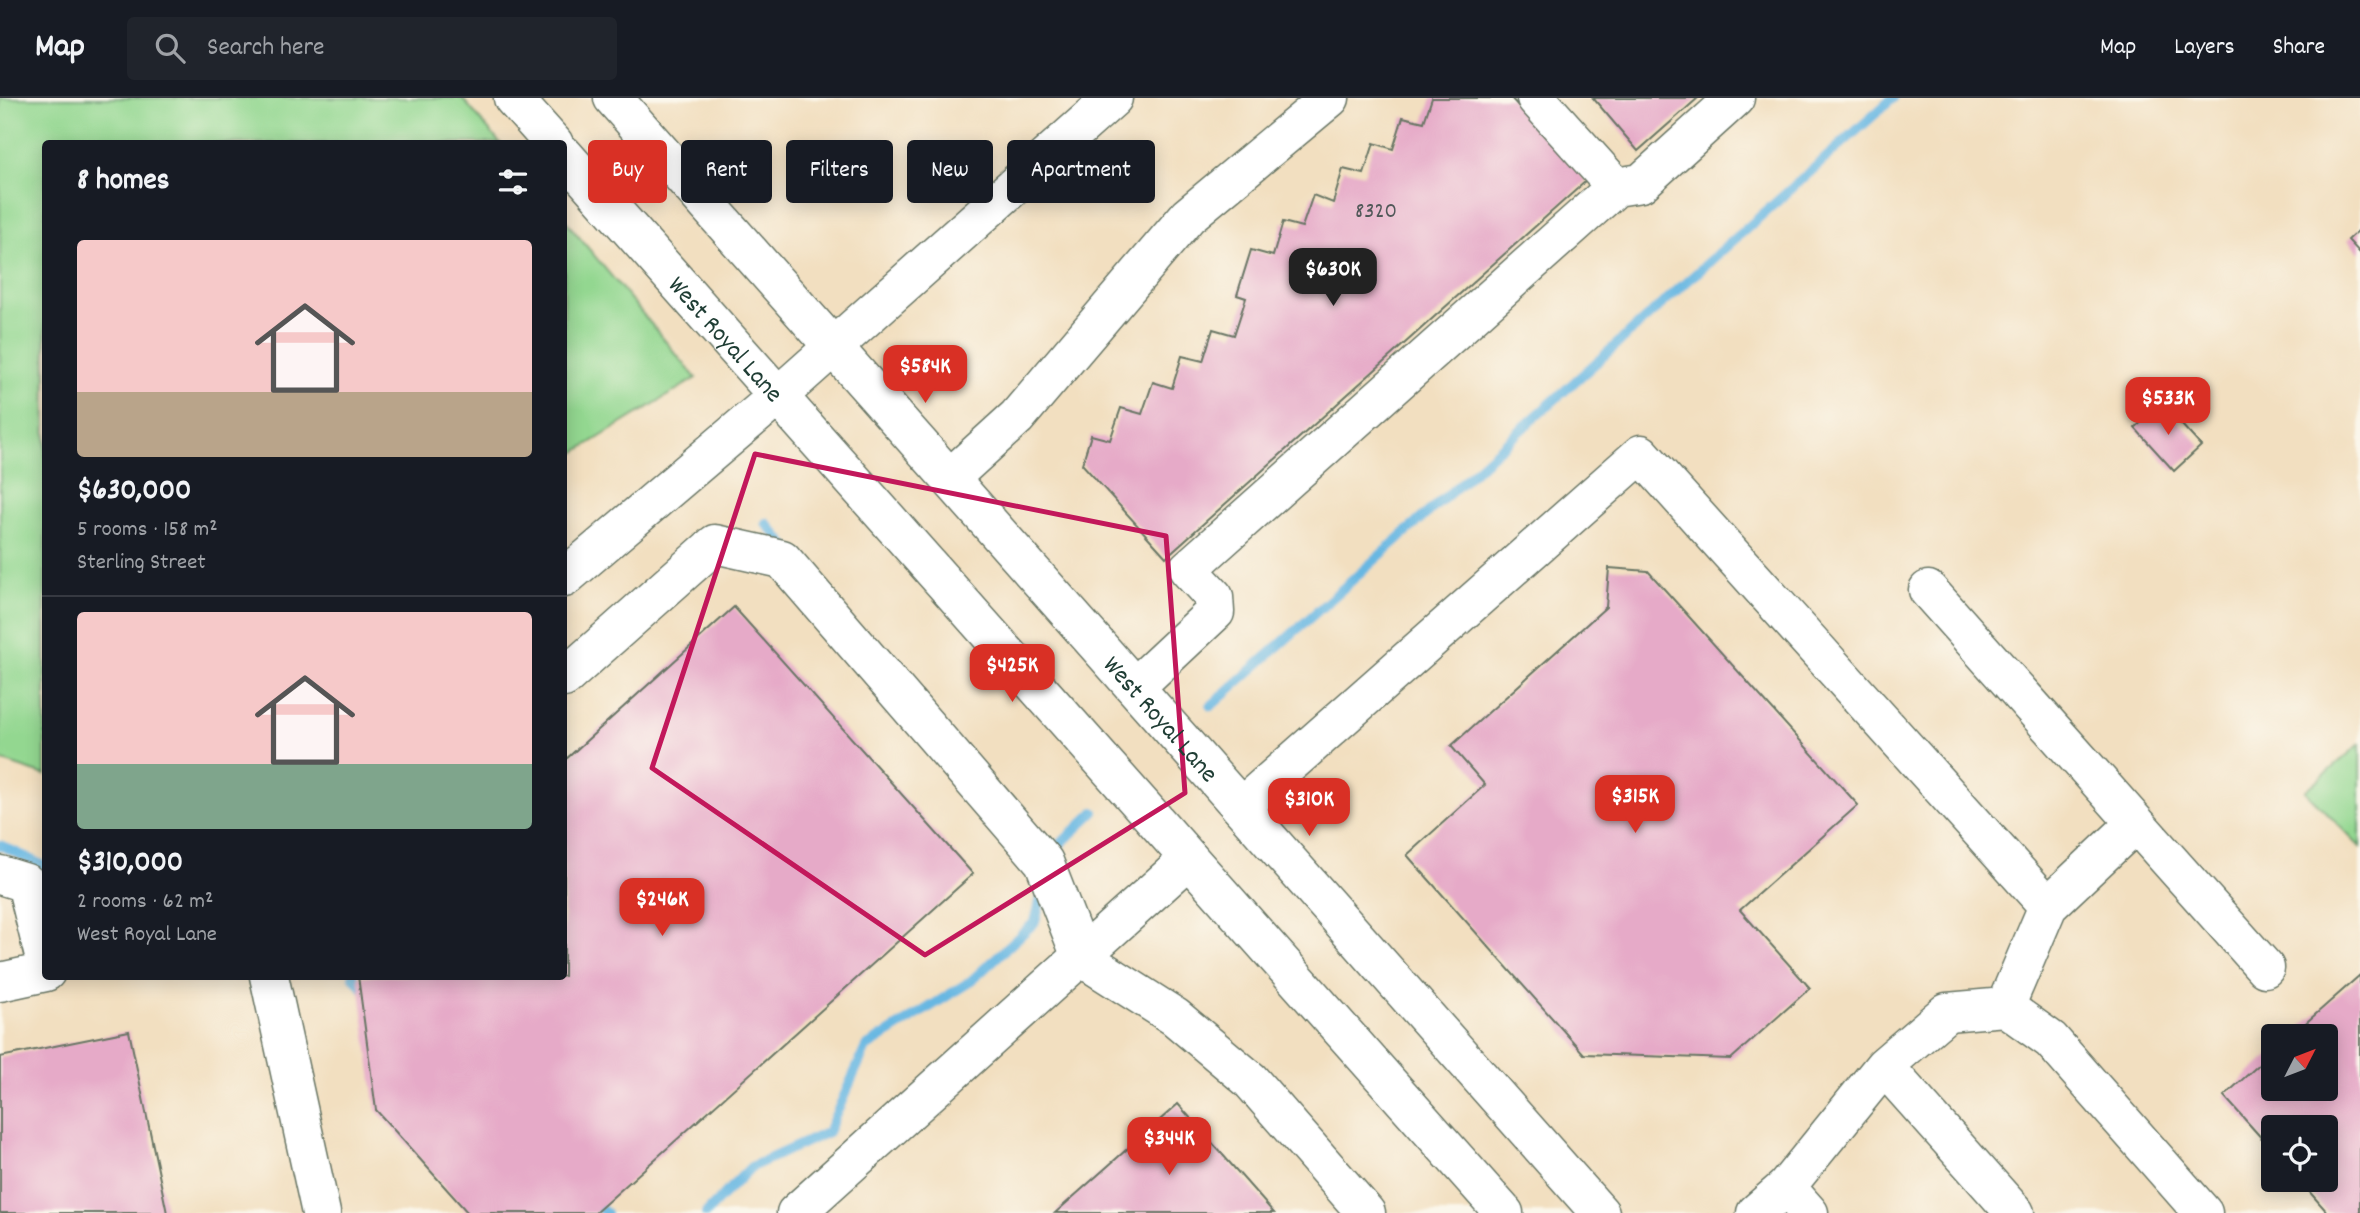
<!DOCTYPE html>
<html lang="en">
<head>
<meta charset="utf-8">
<style>
  :root { --surface:#171b24; --page:#20242c; --text:#f1f3f6; --muted:#9ea1a6; --line:#363941; --accent:#d93025 }
  body { margin:0; font-family:Dekko,sans-serif; background:var(--page); color:var(--text); height:100vh; display:flex; flex-direction:column; font-size:26px; white-space:nowrap }
  * { box-sizing:border-box; margin:0 }
  p { font-size:23px; color:var(--muted) }
  .icon { flex:none; width:38px; height:38px; fill:none; stroke:currentColor; stroke-width:2; stroke-linecap:round; stroke-linejoin:round }
  .map { position:relative; flex:1; overflow:hidden }
  .details { position:absolute; left:42px; top:42px; width:525px; height:840px; display:flex; flex-direction:column; background:var(--surface); border-radius:7px; box-shadow:0 4px 18px #0003 }
  .details>* { flex:none }
  .hud { position:absolute; left:588px; top:42px; width:665px; height:63px; display:flex; gap:14px }
  .needle { width:46px; rotate:48deg }
  .tools { position:absolute; left:2261px; top:926px; display:grid; gap:14px }
  .tools a { display:grid; place-items:center; width:77px; height:77px; border-radius:7px; background:var(--surface); box-shadow:0 4px 18px #0003; font-size:35px }
  .price { position:absolute; translate:-50% -60px; padding:0 16px; border-radius:14px; background:var(--accent); color:#fff; font-size:23px; line-height:46px; filter:drop-shadow(0 2px 4px #0008) }
  .price::after { content:''; position:absolute; left:50%; top:42px; width:21px; height:16px; margin-left:-10px; background:inherit; clip-path:polygon(0 0,100% 0,50% 100%) }
  .price.active { background:#222; color:#fff }
  ul { padding:0; list-style:none }
  li { display:grid; align-content:center; gap:14px; height:371px; padding:0 35px }
  li+li { border-top:2px solid var(--line) }
  li span { display:grid; place-items:center; height:217px; border-radius:7px; color:#555 }
  li>.icon { margin-inline-start:auto }
  span .icon { width:126px; height:126px; fill:#fffc; stroke-width:1 }
  li b { font-size:30px }
  h2 { display:flex; justify-content:space-between; align-items:center; height:84px; padding:0 35px; font-size:30px }
  .chip { padding:0 24px; border-radius:7px; background:var(--surface); box-shadow:0 4px 18px #0003; font-size:24px; line-height:63px }
  .chip.active { background:var(--accent); color:#fff }
  header { display:flex; align-items:center; gap:42px; box-sizing:border-box; height:98px; padding:0 35px; background:var(--surface); border-bottom:2px solid var(--line) }
  header strong { font-size:33px }
  nav { display:flex; gap:38px; margin-inline-start:auto; font-size:24px }
  .search { width:490px; height:63px; background:var(--page); display:flex; align-items:center; gap:18px; box-sizing:border-box; padding:0 24px; border-radius:7px; color:var(--muted); font-size:26px }
  .map>svg:first-child { display:block }
  .grass { fill:#93d790; stroke:#598a62; stroke-width:2 }
  .lines { fill:none; stroke-linecap:round; stroke-linejoin:round }
  .stream { stroke:#67b7e2; stroke-width:10 }
  .building { fill:#e6aac8 }
  .minor-casing { stroke:#697665; stroke-width:41 }
  .major-casing { stroke:#697665; stroke-width:41 }
  .minor { stroke:#fff; stroke-width:38 }
  .major { stroke:#fff; stroke-width:38 }
  .marked { fill:none; stroke:#c2185b; stroke-width:5; stroke-linejoin:round }
  .labels { text-anchor:middle; stroke-width:7; stroke-linejoin:round; paint-order:stroke }
  .number-label { font-size:23px; fill:#515859 }
  .street-label { font-size:26px; fill:#1f3d34; stroke:#fbf7ec }
</style>
</head>
<body>
<header>
<strong>Map</strong>
<div class="search"><svg class="icon" aria-label="search" viewBox="0 0 24 24"><circle cx="10" cy="10" r="6"/><path d="M15 15l6 6"/></svg>Search here</div>
<nav><a>Map</a><a>Layers</a><a>Share</a></nav>
</header>
<div class="map">
<svg width="2360" height="1115" viewBox="0 0 2360 1115">
  <rect width="100%" height="100%" fill="#fbf7ec"/>
  <filter id="ink" filterUnits="userSpaceOnUse"><feTurbulence type="fractalNoise" baseFrequency=".0143" numOctaves="2"/><feDisplacementMap in="SourceGraphic" scale="14" xChannelSelector="R" yChannelSelector="G"/><feConvolveMatrix kernelMatrix="1 2 1 2 8 2 1 2 1" color-interpolation-filters="sRGB"/></filter>
  <filter id="wash" filterUnits="userSpaceOnUse"><feTurbulence type="fractalNoise" baseFrequency=".00686" numOctaves="4" result="noise"/><feDisplacementMap in="SourceGraphic" scale="28" xChannelSelector="R" yChannelSelector="G"/><feGaussianBlur stdDeviation="1.57" result="paint"/><feColorMatrix in="noise" values="0 0 0 0 0 0 0 0 0 0 0 0 0 0 0 0 0 1.4 0 .05"/><feComposite in="paint" operator="in"/></filter>
  <g filter="url(#wash)">
    <rect width="100%" height="100%" fill="#f2dfc0"/>
    <path class="grass" d="M0,0H462L500,45L46,46L45,677L0,662Z
      M564,121L696,280L564,361Z
      M2360,646V749L2305,693Z"/>
    <g class="lines">
      <path class="stream" d="M766,425L787,449
        M1211,608L1893,0
        M0,747L46,769
        M1051,760L1053,753L1094,714
        M353,878L368,896
        M589,1101L606,1115
        M706,1115L751,1069L828,1034L866,949L971,883L1035,824L1043,792"/>
    </g>
    <g id="blocks">
      <path class="building" d="M1432,0H1511L1586,83L1166,459L1082,366L1091,337L1110,342L1121,310L1142,316L1153,284L1172,290L1182,258L1203,263L1213,231L1234,237L1246,200L1237,197L1251,152L1273,158L1283,124L1302,129L1313,97L1333,105L1343,71L1364,76L1374,45L1393,51L1403,19L1424,24Z
        M1593,0H1698L1638,53Z
        M2360,131V155L2348,142Z
        M2162,305L2201,348L2174,373L2135,330Z
        M1609,470L1648,473L1858,707L1740,812L1810,890L1731,961L1584,956L1407,757L1485,687L1451,648L1606,509Z
        M734,509L973,776L595,1115H468L376,1012L358,878H564V663Z
        M2360,877V1115H2328L2299,1082H2326V1029H2273V1053L2224,998L2273,954V990H2326V938H2291Z
        M129,933L167,1115H0V959Z
        M1178,1006L1274,1115H1055Z"/>
    </g>
  </g>
  <g filter="url(#ink)">
    <use href="#blocks" fill-opacity="0" stroke="#697665" stroke-width="2"/>
    <g class="lines">
      <defs>
        <path id="minor" d="M1536,0L1616,89
          M950,380L1017,319L1188,118L1330,0
          M564,480L778,298L1113,0
          M1928,492L2265,870
          M564,580L715,446L782,461L1044,764L1081,859L1175,919L1250,982L1366,1115
          M1135,589L1215,514L1214,499L1188,471L1616,89L1641,85L1735,0
          M1241,709L1641,356L2048,808
          M0,777L26,785L46,866
          M269,878L321,1115
          M0,884L46,874
          M2005,909L2048,808L2136,725
          M1884,968L2015,1115
          M1786,1089L1809,1115
          M796,1115L1189,761
          M1756,1115L1786,1089L1884,968L1947,914L2005,909L2051,942L2203,1115"/>
        <g id="major">
          <path d="M513,0L554,46"/>
          <path id="s1" d="M613,0L1600,1115"/>
          <path id="s2" d="M564,57L1504,1115"/>
        </g>
      </defs>
      <use href="#minor" class="minor-casing"/>
      <use href="#major" class="major-casing"/>
      <use href="#minor" class="minor"/>
      <use href="#major" class="major"/>
    </g>
  </g>
  <path class="marked" d="M755,356L1166,438L1185,695L925,857L652,670Z"/>
  <g class="labels">
    <g class="number-label">
      <text x="1376" y="119">8320</text>
    </g>
    <g class="street-label">
      <text dy="9" stroke="none"><textPath href="#s2" startOffset="245">West Royal Lane</textPath></text>
      <text dy="9" stroke="none"><textPath href="#s1" startOffset="828">West Royal Lane</textPath></text>
    </g>
  </g>
</svg>
<div class="tools">
<a><svg class="needle" viewBox="-14 -14 28 28"><path d="M0-13l5 13h-10z" fill="#e53935"/><path d="M0 13l5-13h-10z" fill="#9ea1a6"/></svg></a>
<a><svg class="icon" aria-label="locate" viewBox="0 0 24 24"><circle cx="12" cy="12" r="6"/><path d="M12 2v4M12 18v4M2 12h4M18 12h4"/></svg></a>
</div>
<b class="price active" style="left:1333px;top:210px">$630K</b>
<b class="price" style="left:925px;top:307px">$584K</b>
<b class="price" style="left:2168px;top:339px">$533K</b>
<b class="price" style="left:1012px;top:606px">$425K</b>
<b class="price" style="left:1635px;top:737px">$315K</b>
<b class="price" style="left:1309px;top:740px">$310K</b>
<b class="price" style="left:662px;top:840px">$246K</b>
<b class="price" style="left:1169px;top:1079px">$344K</b>
<div class="hud">
<a class="chip active">Buy</a>
<a class="chip">Rent</a>
<a class="chip">Filters</a>
<a class="chip">New</a>
<a class="chip">Apartment</a>
</div>
<section class="details">
<h2>8 homes<svg class="icon" aria-label="filters" viewBox="0 0 24 24"><path d="M4 7h16M4 17h16"/><circle cx="9" cy="7" r="2"/><circle cx="15" cy="17" r="2"/></svg></h2>
<ul>
<li><span style="background:linear-gradient(#f6c9c9 70%,#b9a48a 0)"><svg class="icon" aria-label="home" viewBox="0 0 24 24"><path d="M3 11l9-7 9 7M6 9v11h12V9"/></svg></span><div><b>$630,000</b><p>5 rooms · 158 m²</p><p>Sterling Street</p></div></li>
<li><span style="background:linear-gradient(#f6c9c9 70%,#7fa58c 0)"><svg class="icon" aria-label="home" viewBox="0 0 24 24"><path d="M3 11l9-7 9 7M6 9v11h12V9"/></svg></span><div><b>$310,000</b><p>2 rooms · 62 m²</p><p>West Royal Lane</p></div></li>
</ul>
</section>
</div>
</body>
</html>
